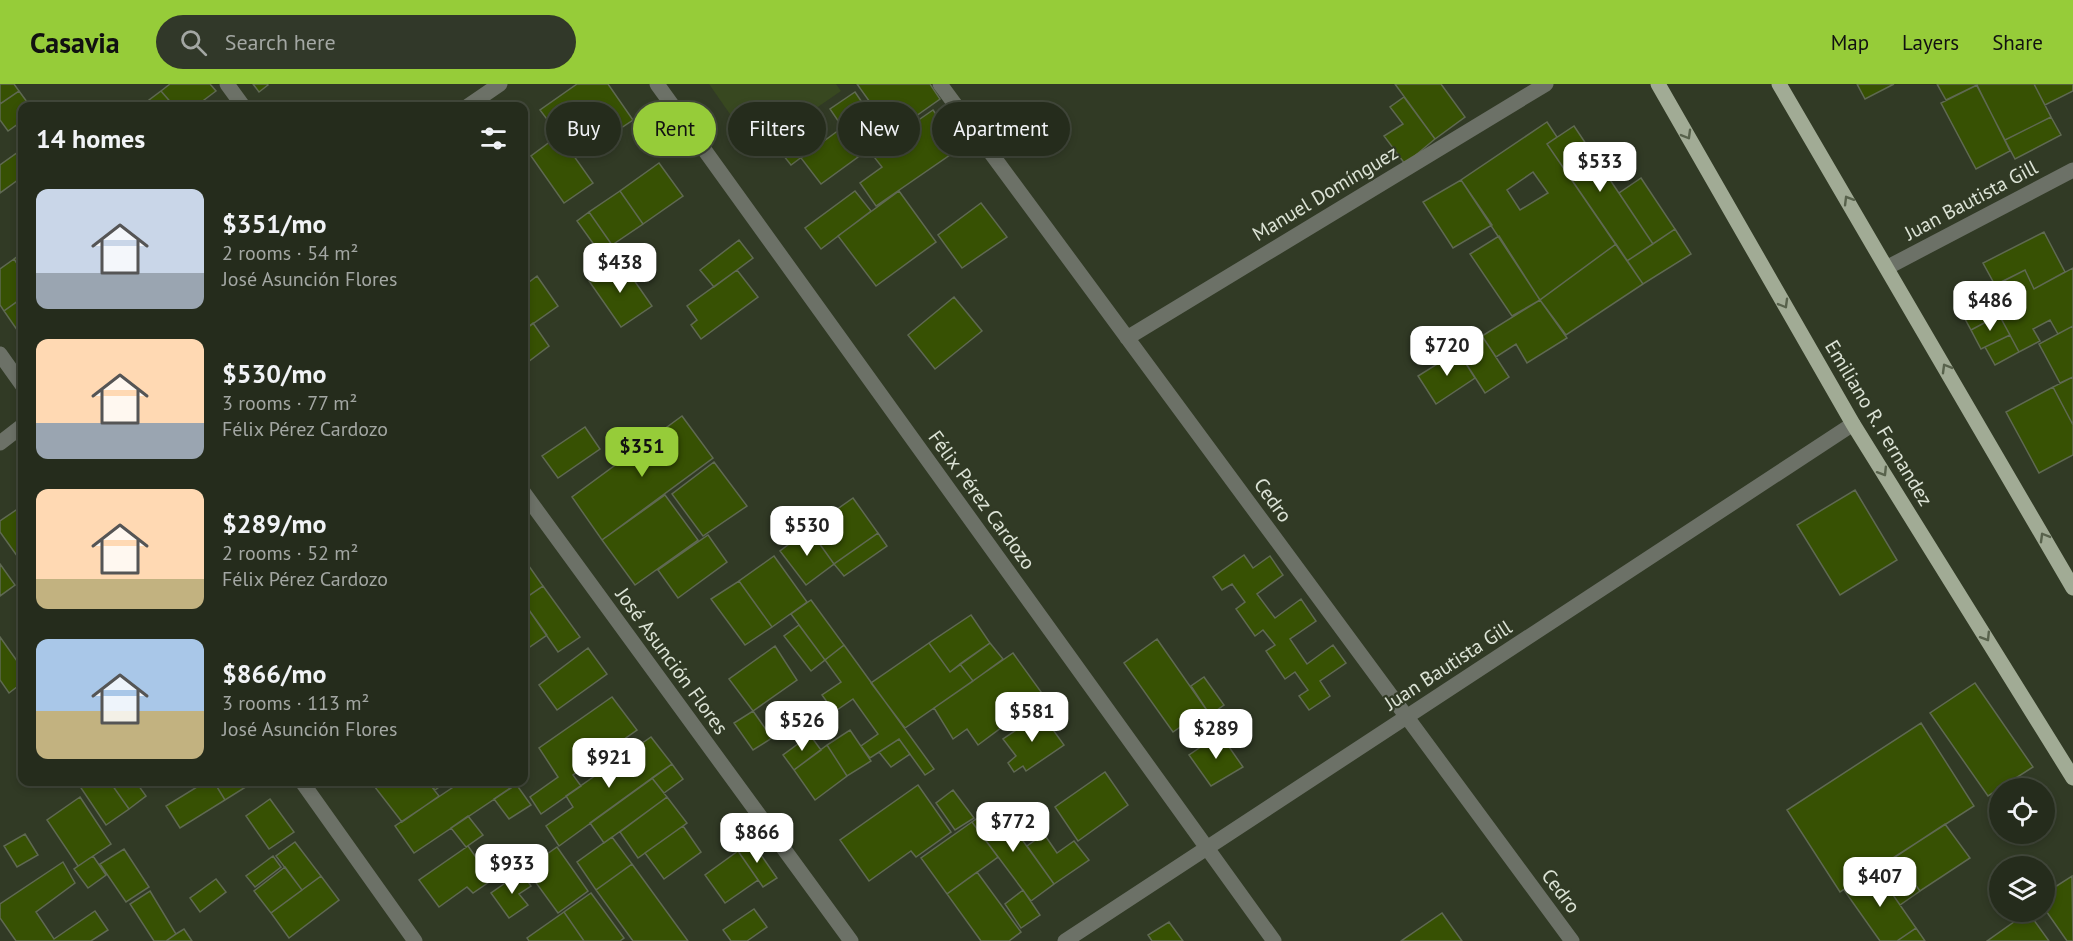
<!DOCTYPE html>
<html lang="en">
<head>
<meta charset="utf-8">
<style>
  :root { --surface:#252c1c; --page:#313829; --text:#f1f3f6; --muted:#a3a7a3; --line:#42483b; --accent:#96cc39 }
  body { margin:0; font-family:"PT Sans",sans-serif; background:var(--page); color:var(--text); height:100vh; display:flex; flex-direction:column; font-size:22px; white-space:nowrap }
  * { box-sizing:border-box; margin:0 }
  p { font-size:20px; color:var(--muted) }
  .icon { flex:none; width:33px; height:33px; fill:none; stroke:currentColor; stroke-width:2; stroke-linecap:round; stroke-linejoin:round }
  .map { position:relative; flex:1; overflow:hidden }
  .side { position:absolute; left:18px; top:18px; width:510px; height:684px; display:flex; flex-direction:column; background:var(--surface); border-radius:12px; box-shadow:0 3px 9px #0003,0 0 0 2px var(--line) }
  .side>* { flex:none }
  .top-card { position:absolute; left:546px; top:18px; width:570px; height:54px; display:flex; gap:12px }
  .buttons { position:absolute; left:1989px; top:694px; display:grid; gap:12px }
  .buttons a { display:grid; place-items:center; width:66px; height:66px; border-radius:50%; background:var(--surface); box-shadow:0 3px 9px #0003,0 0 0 2px var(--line); font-size:30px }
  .price { position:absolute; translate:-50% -51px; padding:0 14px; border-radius:12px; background:#fff; color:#222; font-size:20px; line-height:39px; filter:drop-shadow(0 2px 3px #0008) }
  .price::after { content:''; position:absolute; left:50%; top:36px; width:18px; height:14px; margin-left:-9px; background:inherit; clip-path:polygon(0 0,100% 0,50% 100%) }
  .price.active { background:var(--accent); color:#111 }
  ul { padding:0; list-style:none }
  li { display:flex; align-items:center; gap:18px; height:150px; padding:0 18px }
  li span { display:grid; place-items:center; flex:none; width:168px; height:120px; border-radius:12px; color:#555 }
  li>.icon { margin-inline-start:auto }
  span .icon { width:72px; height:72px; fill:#fffc; stroke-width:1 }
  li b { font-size:26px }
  h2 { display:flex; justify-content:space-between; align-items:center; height:72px; padding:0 18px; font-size:26px }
  .chip { padding:0 21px; border-radius:27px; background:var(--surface); box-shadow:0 3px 9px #0003,0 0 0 2px var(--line); font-size:21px; line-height:54px }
  .chip.active { background:var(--accent); color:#111 }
  header { display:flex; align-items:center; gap:36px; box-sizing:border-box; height:84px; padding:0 30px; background:var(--accent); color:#111 }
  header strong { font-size:28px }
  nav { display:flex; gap:33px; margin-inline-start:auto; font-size:21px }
  .search { width:420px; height:54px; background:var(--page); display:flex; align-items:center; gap:15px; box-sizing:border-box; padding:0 21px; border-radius:33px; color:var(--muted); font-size:22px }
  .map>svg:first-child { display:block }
  .green { fill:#384820 }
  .building { fill:#375103; stroke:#5f6952; stroke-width:1.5; fill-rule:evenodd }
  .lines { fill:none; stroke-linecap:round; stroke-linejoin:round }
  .minor { stroke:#6c7167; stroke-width:15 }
  .major { stroke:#a1ab95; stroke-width:15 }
  .oneway { stroke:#58624c }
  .labels { text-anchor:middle; stroke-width:4.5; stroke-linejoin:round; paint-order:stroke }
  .street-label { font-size:20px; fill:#dce3d6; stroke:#313a25 }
</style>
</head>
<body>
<header>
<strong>Casavia</strong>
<div class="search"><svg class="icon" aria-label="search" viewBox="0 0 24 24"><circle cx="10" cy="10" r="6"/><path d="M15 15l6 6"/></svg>Search here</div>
<nav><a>Map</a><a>Layers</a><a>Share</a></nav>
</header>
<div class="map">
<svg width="2073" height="857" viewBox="0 0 2073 857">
  <rect width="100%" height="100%" fill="#313a25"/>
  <path class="green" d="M709,0H836L841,7L755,66Z"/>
  <path class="building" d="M0,0H14L19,7L0,20Z
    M170,0H210L216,7L196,22H174L161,7Z
    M253,0H267L268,1L259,8Z
    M577,0H608L633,36L576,74L540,26Z
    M857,0H930L940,15L892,49Z
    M1395,0H1441L1465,33L1435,55Z
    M1857,0H1894L1865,15Z
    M1937,0H1976L1977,1L1946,16Z
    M1976,0H2034L2051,33L2005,56Z
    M2034,0H2073V7L2045,21Z
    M1977,1L2010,67L1976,85L1941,19Z
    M19,7L30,22H22V37L8,47L0,36V20Z
    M161,7L174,22H141Z
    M855,8L874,36L849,53L830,25Z
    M1404,13L1435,55L1405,80L1384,52L1403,40L1390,23Z
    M933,26L960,64L876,122L860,99L882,83L871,69Z
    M2051,33L2061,51L2015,75L2005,56Z
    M811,35L826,55L791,81L775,61Z
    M1547,38L1557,53L1547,60L1616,160L1540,216L1461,96ZM1533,88L1548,109L1520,126L1507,106Z
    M1574,42L1653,160L1627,177L1547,60Z
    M839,46L858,73L821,100L801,74Z
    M559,51L593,99L564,119L531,72Z
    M21,66L22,93L0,109V81Z
    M659,79L683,112L643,140L620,107Z
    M1641,94L1675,145L1653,160L1619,109Z
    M1461,96L1492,141L1453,164L1423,118Z
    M620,107L643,140L612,161L589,128Z
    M855,107L871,127L821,165L805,144Z
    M899,107L936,158L876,202L838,152Z
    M981,119L1007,153L962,184L938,151Z
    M589,128L612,161L600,169L577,137Z
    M1675,145L1691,170L1643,200L1627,177Z
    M2044,148L2065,188L2034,205L2025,186L1995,201L1983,179Z
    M1499,152L1540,216L1512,232L1470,170Z
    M739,156L753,174L714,203L700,186Z
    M1616,160L1643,200L1566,251L1540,216Z
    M22,169V187L14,175Z
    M14,175L22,187V214L4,227L0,221V185Z
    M620,176L652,222L621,243L589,197Z
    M2073,184V242L2058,250L2050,236L2033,245L2040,257L2019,268L1986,206L2025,186L2034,205Z
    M737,186L758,213L701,255L691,241L697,236L687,222Z
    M537,192L558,222L524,246V202Z
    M954,213L982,247L935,285L908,251Z
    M22,214V253L4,227Z
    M1540,216L1567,254L1527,279L1516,260L1496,273L1482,252Z
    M1993,219L1999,231L1971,246L1964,233Z
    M1999,231L2010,251L1981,265L1971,246Z
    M533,239L549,262L524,281V246Z
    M2073,242V293L2060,299L2039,260Z
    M2010,251L2019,268L1995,281L1985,263Z
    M1482,252L1509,293L1485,309L1458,267Z
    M1458,267L1475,294L1436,320L1418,292Z
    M2073,293V338L2072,339L2053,303Z
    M2053,303L2073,341V371L2039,389L2006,328Z
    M682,332L713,374L602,456L572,413Z
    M585,343L600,365L558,394L542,372Z
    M714,378L747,422L703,452L672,410Z
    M1855,406L1897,476L1840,511L1797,441Z
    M665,411L698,456L635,501L602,456Z
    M853,414L878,449L834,480L809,445Z
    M22,422V474L20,476L0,448V437Z
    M809,445L834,480L806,501L780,467Z
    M878,449L887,462L844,492L834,480Z
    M708,451L727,478L678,514L658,486Z
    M1244,471L1253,484L1270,472L1283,491L1257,510L1275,534L1301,515L1316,537L1290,555L1307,580L1333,561L1346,579L1320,597L1330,612L1309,626L1299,612L1308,606L1295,588L1285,595L1266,567L1275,561L1263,546L1255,552L1236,525L1245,518L1232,500L1222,506L1213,493Z
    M774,472L807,518L772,543L739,497Z
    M524,475L543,502L524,515Z
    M0,480L15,501L0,512Z
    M739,497L772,543L745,561L711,515Z
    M543,502L580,553L558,568L524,519V515Z
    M811,516L844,561L825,576L791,530Z
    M524,519L547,551L524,567Z
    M971,531L990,559L950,588L929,559Z
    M799,541L825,576L811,587L784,552Z
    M0,553L22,584V599L9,609L0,596Z
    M1157,555L1206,625L1173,648L1124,579Z
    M929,559L950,588L960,580L973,597L905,644L871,599Z
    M990,559L1003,575L973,597L960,580Z
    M844,561L934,685L925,691L899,655L870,674L861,662L878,650L853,615L834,628L822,611L841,598L825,576Z
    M775,562L797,596L753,627L729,595Z
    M588,564L607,590L557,626L539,601Z
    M1013,569L1044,612L978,661L967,645L953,655L934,624Z
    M1204,593L1224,621L1210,631L1191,602Z
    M1975,599L2033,683L1988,712L1930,629Z
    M612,613L637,646L573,691L581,702L541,730L530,713L558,693L539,664Z
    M753,627L772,654L753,666L734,639Z
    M1041,629L1064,661L1026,687L1023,682L1014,688L1008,679L1016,672L1003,655Z
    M1921,639L1974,722L1840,808L1787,726Z
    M850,646L871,677L847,692L827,661Z
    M1220,650L1243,683L1211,702L1189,671Z
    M810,651L821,666L794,686L783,671Z
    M651,653L672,680L559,762L546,742L573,723L566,712Z
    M899,655L910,670L891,683L879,668Z
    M827,661L847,692L815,716L794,686Z
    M672,680L683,695L664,709L652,694Z
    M1105,688L1128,721L1078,757L1055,723Z
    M652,694L667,713L604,759L590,739Z
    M77,698H110L129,725L106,741Z
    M110,698H136L146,712L129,725Z
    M205,698H214L225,716L180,744L166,722Z
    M214,698H251L252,699L225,716Z
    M371,698H428L439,712L402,738Z
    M428,698H446L435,706Z
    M461,698H520L414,769L395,742Z
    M516,700L531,721L509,735L494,715Z
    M918,701L951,748L916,773L911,767L869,797L840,756Z
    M953,706L974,734L955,746L936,719Z
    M80,713L111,760L78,782L47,736Z
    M667,713L687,739L638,774L620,748Z
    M270,715L294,748L269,765L246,732Z
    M997,721L1054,800L1031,817L972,738Z
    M468,732L483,751L466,763L451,744Z
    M972,738L998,773L947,810L921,774Z
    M1945,740L1970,774L1920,807L1895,773Z
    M683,742L701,768L664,795L645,769Z
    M25,750L38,771L17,783L4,762Z
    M1044,750L1057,769L1074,757L1089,776L1054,800L1027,762Z
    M612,753L632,780L596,806L577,778Z
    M295,758L321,792L302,806L276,772Z
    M752,758L777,794L763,803L738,767Z
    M468,762L492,796L473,809L467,803L439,823L419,796Z
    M557,763L588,807L558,829L526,785Z
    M124,765L149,803L126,818L100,780Z
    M738,767L758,796L725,819L705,791Z
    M93,772L106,791L88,804L74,785Z
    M273,772L281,783L255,803L246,792Z
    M1895,773L1920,807L1900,821L1875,785Z
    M63,778L75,799L36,828L54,855L95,827L108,846L91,857H16L0,834V820Z
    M632,780L688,857H633L596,806Z
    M285,783L302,806L271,829L254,807Z
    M1875,785L1916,844L1897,857H1880L1844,806Z
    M521,788L531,802L519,810L528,821L509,834L491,809Z
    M977,788L1021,848L1009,857H981L947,810Z
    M321,792L339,816L289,854L271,829Z
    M2072,792L2073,857H2067L2044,824V810Z
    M216,795L226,808L200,828L190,814Z
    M1023,806L1040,831L1021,844L1005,820Z
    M150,807L176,850L166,857H154L130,820Z
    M591,809L624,854L620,857H584L564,828Z
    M754,825L767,843L747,857H731L723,846Z
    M564,828L584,857H529L527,854Z
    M2028,828L2049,857H1987Z
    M1442,829L1462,857H1401Z
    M1169,838L1183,857H1152L1148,851Z
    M1916,844L1925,857H1897Z
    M184,845L192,857H166L176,850Z"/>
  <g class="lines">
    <path class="minor" d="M227,0L243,22
      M657,0L1274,857
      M940,0L1572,857
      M468,22L500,0
      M1888,183L2073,86
      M1127,254L1546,0
      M0,270L22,301
      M0,359L22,342
      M524,409L851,857
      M302,698L415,857
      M1065,857L1853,340"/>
    <path class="major" d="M1658,0L1853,340L2073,694
      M1779,0L2073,504"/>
  </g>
  <defs><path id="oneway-chevron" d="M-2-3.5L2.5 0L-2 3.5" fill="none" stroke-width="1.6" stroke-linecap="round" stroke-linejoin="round" transform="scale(1.5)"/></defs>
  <g class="oneway">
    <use href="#oneway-chevron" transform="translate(1687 51) rotate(60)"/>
    <use href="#oneway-chevron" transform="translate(1848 116) rotate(-121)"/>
    <use href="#oneway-chevron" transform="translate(1784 220) rotate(60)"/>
    <use href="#oneway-chevron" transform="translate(1946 284) rotate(-120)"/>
    <use href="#oneway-chevron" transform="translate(1883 388) rotate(58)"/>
    <use href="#oneway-chevron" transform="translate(2044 453) rotate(-120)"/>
    <use href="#oneway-chevron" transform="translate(1986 553) rotate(58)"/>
  </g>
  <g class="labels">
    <g class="street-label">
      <text transform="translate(1325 109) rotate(-31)" y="7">Manuel Domínguez</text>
      <text transform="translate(1971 116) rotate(-28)" y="7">Juan Bautista Gill</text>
      <text transform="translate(1879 339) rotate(59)" y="7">Emiliano R. Fernandez</text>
      <text transform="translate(982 416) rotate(54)" y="7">Félix Pérez Cardozo</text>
      <text transform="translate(1273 416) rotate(54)" y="7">Cedro</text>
      <text transform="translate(672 577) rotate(54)" y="7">José Asunción Flores</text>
      <text transform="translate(1448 581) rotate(-33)" y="7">Juan Bautista Gill</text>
      <text transform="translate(1561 807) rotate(53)" y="7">Cedro</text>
    </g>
  </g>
</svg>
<div class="buttons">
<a><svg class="icon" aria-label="locate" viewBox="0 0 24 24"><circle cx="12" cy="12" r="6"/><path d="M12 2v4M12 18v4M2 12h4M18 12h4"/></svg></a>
<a><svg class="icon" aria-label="layers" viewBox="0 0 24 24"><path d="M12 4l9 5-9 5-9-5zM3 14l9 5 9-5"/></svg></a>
</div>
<b class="price" style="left:1600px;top:109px">$533</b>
<b class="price" style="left:620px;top:210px">$438</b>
<b class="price" style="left:1990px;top:248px">$486</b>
<b class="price" style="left:1447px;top:293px">$720</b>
<b class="price active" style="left:642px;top:394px">$351</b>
<b class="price" style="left:807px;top:473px">$530</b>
<b class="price" style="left:1032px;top:659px">$581</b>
<b class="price" style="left:802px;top:668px">$526</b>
<b class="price" style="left:1216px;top:676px">$289</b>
<b class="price" style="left:609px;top:705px">$921</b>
<b class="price" style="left:1013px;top:769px">$772</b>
<b class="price" style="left:757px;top:780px">$866</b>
<b class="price" style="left:512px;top:811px">$933</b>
<b class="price" style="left:1880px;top:824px">$407</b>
<div class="top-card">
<a class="chip">Buy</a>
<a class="chip active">Rent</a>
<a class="chip">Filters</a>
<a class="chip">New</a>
<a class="chip">Apartment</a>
</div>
<section class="side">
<h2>14 homes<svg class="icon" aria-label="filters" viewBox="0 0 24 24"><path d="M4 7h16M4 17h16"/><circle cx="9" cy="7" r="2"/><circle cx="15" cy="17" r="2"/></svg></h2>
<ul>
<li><span style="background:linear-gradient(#c9d6e8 70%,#9aa5b1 0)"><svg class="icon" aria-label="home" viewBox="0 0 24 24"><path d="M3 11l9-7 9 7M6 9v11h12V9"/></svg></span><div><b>$351/mo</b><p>2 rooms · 54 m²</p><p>José Asunción Flores</p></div></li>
<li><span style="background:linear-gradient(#ffd9b3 70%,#9aa5b1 0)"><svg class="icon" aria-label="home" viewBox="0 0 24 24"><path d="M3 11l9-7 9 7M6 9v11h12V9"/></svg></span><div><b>$530/mo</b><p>3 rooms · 77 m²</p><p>Félix Pérez Cardozo</p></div></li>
<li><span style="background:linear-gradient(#ffd9b3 75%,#c2b280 0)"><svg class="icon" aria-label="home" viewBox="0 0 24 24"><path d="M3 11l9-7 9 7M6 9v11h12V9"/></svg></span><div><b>$289/mo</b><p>2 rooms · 52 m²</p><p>Félix Pérez Cardozo</p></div></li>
<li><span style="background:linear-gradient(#a9c7e8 60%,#c2b280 0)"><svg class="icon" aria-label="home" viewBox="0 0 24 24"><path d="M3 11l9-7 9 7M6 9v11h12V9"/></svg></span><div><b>$866/mo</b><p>3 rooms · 113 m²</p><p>José Asunción Flores</p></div></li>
</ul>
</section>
</div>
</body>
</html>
